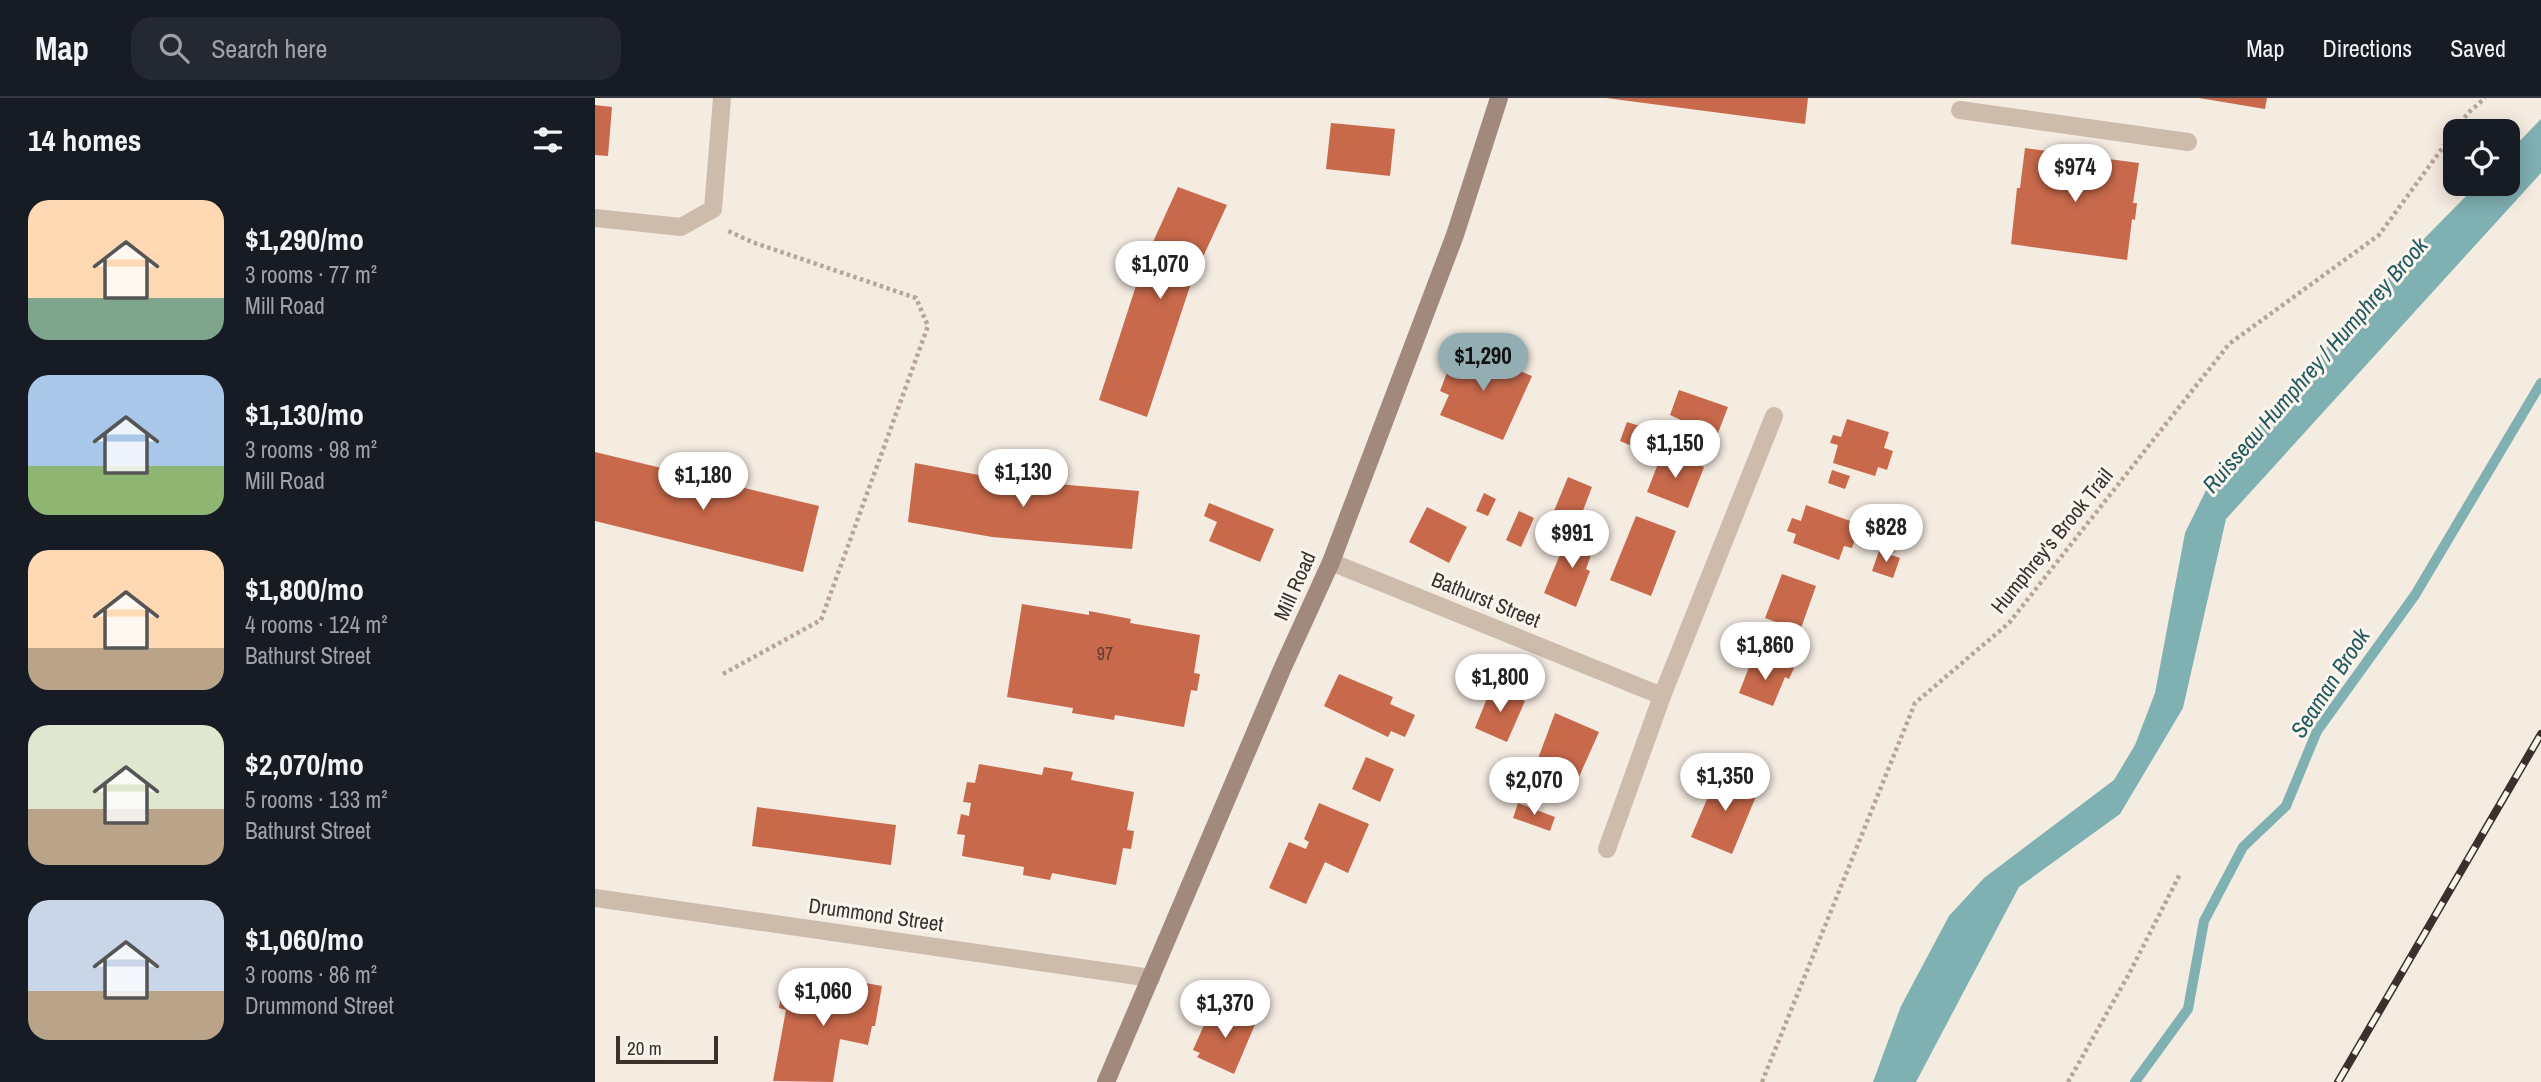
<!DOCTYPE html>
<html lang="en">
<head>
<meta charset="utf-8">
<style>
  :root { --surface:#171b24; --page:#242831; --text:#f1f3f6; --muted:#9ea1a6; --line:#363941; --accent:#92aeb2 }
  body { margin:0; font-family:"Archivo Narrow",sans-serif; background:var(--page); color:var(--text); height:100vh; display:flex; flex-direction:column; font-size:26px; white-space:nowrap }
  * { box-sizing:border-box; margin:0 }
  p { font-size:23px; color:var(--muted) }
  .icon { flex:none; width:38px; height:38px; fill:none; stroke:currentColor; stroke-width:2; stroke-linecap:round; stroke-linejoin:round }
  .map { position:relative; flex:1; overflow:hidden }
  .sheet { display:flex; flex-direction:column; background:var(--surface); width:595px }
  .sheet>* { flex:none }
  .fabs { position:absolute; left:1848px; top:21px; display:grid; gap:14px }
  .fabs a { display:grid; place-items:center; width:77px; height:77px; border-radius:14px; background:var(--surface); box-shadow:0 4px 18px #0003; font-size:35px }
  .scale { position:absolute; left:21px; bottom:18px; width:102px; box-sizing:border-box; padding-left:7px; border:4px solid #3b302b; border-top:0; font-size:19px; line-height:24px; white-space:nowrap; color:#3b302b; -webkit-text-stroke:5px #fbf5ee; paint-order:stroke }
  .price { position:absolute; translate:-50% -60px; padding:0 16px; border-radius:24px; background:#fff; color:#222; font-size:23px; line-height:46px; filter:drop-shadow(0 2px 4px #0008) }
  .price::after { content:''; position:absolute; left:50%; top:42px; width:21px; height:16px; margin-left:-10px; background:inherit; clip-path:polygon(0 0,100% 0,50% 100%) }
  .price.current { background:var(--accent); color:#111 }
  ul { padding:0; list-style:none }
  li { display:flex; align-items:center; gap:21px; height:175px; padding:0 28px }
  li span { display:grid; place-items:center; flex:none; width:196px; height:140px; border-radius:21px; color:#555 }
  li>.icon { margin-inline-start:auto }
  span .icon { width:84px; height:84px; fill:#fffc; stroke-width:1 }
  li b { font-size:30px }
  h2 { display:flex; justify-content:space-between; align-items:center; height:84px; padding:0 28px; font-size:30px }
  header { display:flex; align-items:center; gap:42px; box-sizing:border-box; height:98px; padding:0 35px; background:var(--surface); border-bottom:2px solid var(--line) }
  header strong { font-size:33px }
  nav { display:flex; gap:38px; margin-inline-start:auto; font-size:24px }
  .search { width:490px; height:63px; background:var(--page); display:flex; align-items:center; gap:18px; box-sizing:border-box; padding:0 24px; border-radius:21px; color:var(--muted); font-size:26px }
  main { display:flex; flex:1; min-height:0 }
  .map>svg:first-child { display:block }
  .water { fill:#7fb0b2 }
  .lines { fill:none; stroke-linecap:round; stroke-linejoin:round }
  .stream { stroke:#7fb0b2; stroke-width:10 }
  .building { fill:#c8694b }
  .path { stroke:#b9a596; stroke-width:4.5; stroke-dasharray:3.5 3.5; stroke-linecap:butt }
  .lane { stroke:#cdbbac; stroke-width:18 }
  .street { stroke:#cdbbac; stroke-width:18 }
  .secondary { stroke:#a18a7d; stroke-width:18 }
  .rail-casing { stroke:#3b302b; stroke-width:8 }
  .rail { stroke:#fbf5ee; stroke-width:5; stroke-dasharray:16; stroke-linecap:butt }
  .labels { text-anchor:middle; stroke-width:6; stroke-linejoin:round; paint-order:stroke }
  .number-label { font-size:18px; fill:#5e3e33 }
  .street-label { font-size:21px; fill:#3b302b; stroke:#fbf5ee }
  .water-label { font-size:23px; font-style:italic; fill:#1f5a5e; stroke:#fbf5ee }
</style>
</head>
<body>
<header>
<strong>Map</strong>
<div class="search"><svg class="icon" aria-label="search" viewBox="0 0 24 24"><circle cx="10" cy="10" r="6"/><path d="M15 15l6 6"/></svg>Search here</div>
<nav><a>Map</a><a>Directions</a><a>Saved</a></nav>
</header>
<main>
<section class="sheet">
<h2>14 homes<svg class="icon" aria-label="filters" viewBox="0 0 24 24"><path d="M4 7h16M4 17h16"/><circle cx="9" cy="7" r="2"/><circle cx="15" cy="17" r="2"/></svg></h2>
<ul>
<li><span style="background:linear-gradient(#ffd9b3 70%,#7fa58c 0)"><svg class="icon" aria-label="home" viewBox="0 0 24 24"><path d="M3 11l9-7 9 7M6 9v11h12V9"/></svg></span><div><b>$1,290/mo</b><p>3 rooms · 77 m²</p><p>Mill Road</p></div></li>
<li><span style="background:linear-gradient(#a9c7e8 65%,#8fb573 0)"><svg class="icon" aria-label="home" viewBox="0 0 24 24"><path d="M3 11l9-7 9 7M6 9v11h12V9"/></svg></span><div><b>$1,130/mo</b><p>3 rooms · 98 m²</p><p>Mill Road</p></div></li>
<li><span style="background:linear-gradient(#ffd9b3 70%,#b9a48a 0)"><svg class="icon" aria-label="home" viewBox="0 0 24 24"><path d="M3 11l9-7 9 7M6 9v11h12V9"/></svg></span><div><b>$1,800/mo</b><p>4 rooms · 124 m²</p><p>Bathurst Street</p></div></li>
<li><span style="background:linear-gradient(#dfe7d0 60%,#b9a48a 0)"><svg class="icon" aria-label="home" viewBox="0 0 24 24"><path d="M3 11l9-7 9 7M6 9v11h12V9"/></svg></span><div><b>$2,070/mo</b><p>5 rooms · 133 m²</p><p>Bathurst Street</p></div></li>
<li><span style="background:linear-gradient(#c9d6e8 65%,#b9a48a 0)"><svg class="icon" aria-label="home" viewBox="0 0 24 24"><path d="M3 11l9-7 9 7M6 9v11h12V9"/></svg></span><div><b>$1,060/mo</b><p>3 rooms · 86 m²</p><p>Drummond Street</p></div></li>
</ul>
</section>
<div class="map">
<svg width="1946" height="984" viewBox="0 0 1946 984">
  <rect width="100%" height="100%" fill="#f4ebe1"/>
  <path class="water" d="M1946,21V75L1631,421L1588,610L1525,716L1424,789L1321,984H1278L1306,908L1354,818L1389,780L1519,682L1540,647L1560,595L1590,435L1617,380L1813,157L1883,86H1913V55Z"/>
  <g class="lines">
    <path class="stream" d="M1540,984L1593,911L1609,823L1648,749L1691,708L1722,633L1820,497L1946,285"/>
  </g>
  <path class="building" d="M1011,0H1213L1210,26Z
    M1604,0H1672L1670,11Z
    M0,7L17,9L13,58L0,57Z
    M736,25L800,31L795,78L731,71Z
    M1430,50L1544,65L1538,105H1542L1540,122L1537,121L1532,162L1416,146L1422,90H1425Z
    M583,89L632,107L596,185L552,319L504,302L548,166Z
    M862,248L937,278L908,342L845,317L854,297L845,293Z
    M1084,292L1133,309L1118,348L1085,335L1090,324L1075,317Z
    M1252,321L1294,334L1289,350L1298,353L1292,372L1283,369L1280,378L1238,365L1243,347L1235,345L1238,337L1246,339Z
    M1032,324L1045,328L1037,348L1025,343Z
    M1068,353L1109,369L1093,410L1052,394Z
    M0,354L224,408L208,474L0,423Z
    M320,365L405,381L544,393L537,451L397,439L313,424Z
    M1237,372L1255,378L1250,391L1233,385Z
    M973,379L997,389L984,423L959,413Z
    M889,395L901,401L893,418L881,413Z
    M614,405L679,431L665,464L614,443L622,424L609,418Z
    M1211,407L1258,424L1255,431L1263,433L1257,450L1249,448L1244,462L1198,445L1201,436L1192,433L1197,420L1206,423Z
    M832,409L872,429L854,465L814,444Z
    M924,413L939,420L926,449L911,442Z
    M1282,413L1310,423L1299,455L1270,445Z
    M1041,418L1081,433L1056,498L1015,482Z
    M983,432L1002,440L991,471L995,473L981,509L949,495L964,459L971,445L977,448Z
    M1284,453L1305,460L1298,480L1277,473Z
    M1187,476L1221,488L1205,533L1170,520Z
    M427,506L494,517V513L536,521L535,525L605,537L599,575L605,576L602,593L596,592L589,629L520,617L519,622L477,615L478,610L412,599Z
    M1179,562L1199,570L1194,581L1190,579L1178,608L1144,595L1156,564L1176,572Z
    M744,576L798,599L795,606L820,617L810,639L796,633L793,639L729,608Z
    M897,588L930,603L912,644L880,630Z
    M960,615L1004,634L975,699L935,682Z
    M771,659L799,671L785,704L757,691Z
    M384,666L447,677L449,669L478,674L476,682L539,694L532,732L539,733L536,751L528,750L521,787L457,775L455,782L428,777L429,769L367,758L370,737L362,736L366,716L374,718L376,705L368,704L372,684L380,685Z
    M1124,673L1164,691L1137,756L1096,739Z
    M724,705L774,726L753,775L730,764L711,806L674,790L694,744L711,751L714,744L709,741Z
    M923,705L960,719L955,733L918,720Z
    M162,709L301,727L296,767L157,748Z
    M244,880L287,888L280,928H277L273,947L245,941L238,984L178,983L191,912L184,910L188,886L241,896Z
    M632,911L661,924L639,976L602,959L605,955L598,952L613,918L627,920Z"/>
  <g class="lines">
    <path class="path" d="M128,576L226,522L333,228L321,200L157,144L131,132
      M1167,984L1320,605L1414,525L1634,246L1784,137L1873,15L1890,0
      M1473,984L1534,876L1585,776"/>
    <path class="lane" d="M1365,12L1593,44"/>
    <path class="street" d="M0,120L86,129L118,111L127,0
      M736,464L1067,598
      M1012,751L1067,598L1179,318
      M0,800L556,880"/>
    <path class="secondary" d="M511,984L688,569L736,464L860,137L904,0"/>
    <defs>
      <path id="rail" d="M1743,984L1946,636"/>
    </defs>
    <use href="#rail" class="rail-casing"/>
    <use href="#rail" class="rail"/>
  </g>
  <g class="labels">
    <g class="number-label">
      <text x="510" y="562">97</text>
    </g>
    <g class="street-label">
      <text transform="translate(1457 443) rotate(-51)" y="7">Humphrey's Brook Trail</text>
      <text transform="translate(700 488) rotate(-66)" y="7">Mill Road</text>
      <text transform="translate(891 502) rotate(22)" y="7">Bathurst Street</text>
      <text transform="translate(281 817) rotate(8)" y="7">Drummond Street</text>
    </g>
    <g class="water-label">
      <text transform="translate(1720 267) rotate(-49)" y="8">Ruisseau Humphrey / Humphrey Brook</text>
      <text transform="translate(1735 585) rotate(-57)" y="8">Seaman Brook</text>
    </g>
  </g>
</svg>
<div class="fabs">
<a><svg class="icon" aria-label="locate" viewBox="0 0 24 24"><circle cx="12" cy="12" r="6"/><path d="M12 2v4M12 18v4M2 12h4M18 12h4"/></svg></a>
</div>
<div class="scale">20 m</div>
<b class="price" style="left:1480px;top:106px">$974</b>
<b class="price" style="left:565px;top:203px">$1,070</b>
<b class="price current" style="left:888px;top:295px">$1,290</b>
<b class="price" style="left:1080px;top:382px">$1,150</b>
<b class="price" style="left:428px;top:411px">$1,130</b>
<b class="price" style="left:108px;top:414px">$1,180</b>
<b class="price" style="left:1291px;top:466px">$828</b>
<b class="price" style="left:977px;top:472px">$991</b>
<b class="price" style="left:1170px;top:584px">$1,860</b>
<b class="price" style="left:905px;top:616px">$1,800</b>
<b class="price" style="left:1130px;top:715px">$1,350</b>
<b class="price" style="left:939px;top:719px">$2,070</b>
<b class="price" style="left:228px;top:930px">$1,060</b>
<b class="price" style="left:630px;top:942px">$1,370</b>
</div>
</main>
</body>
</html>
